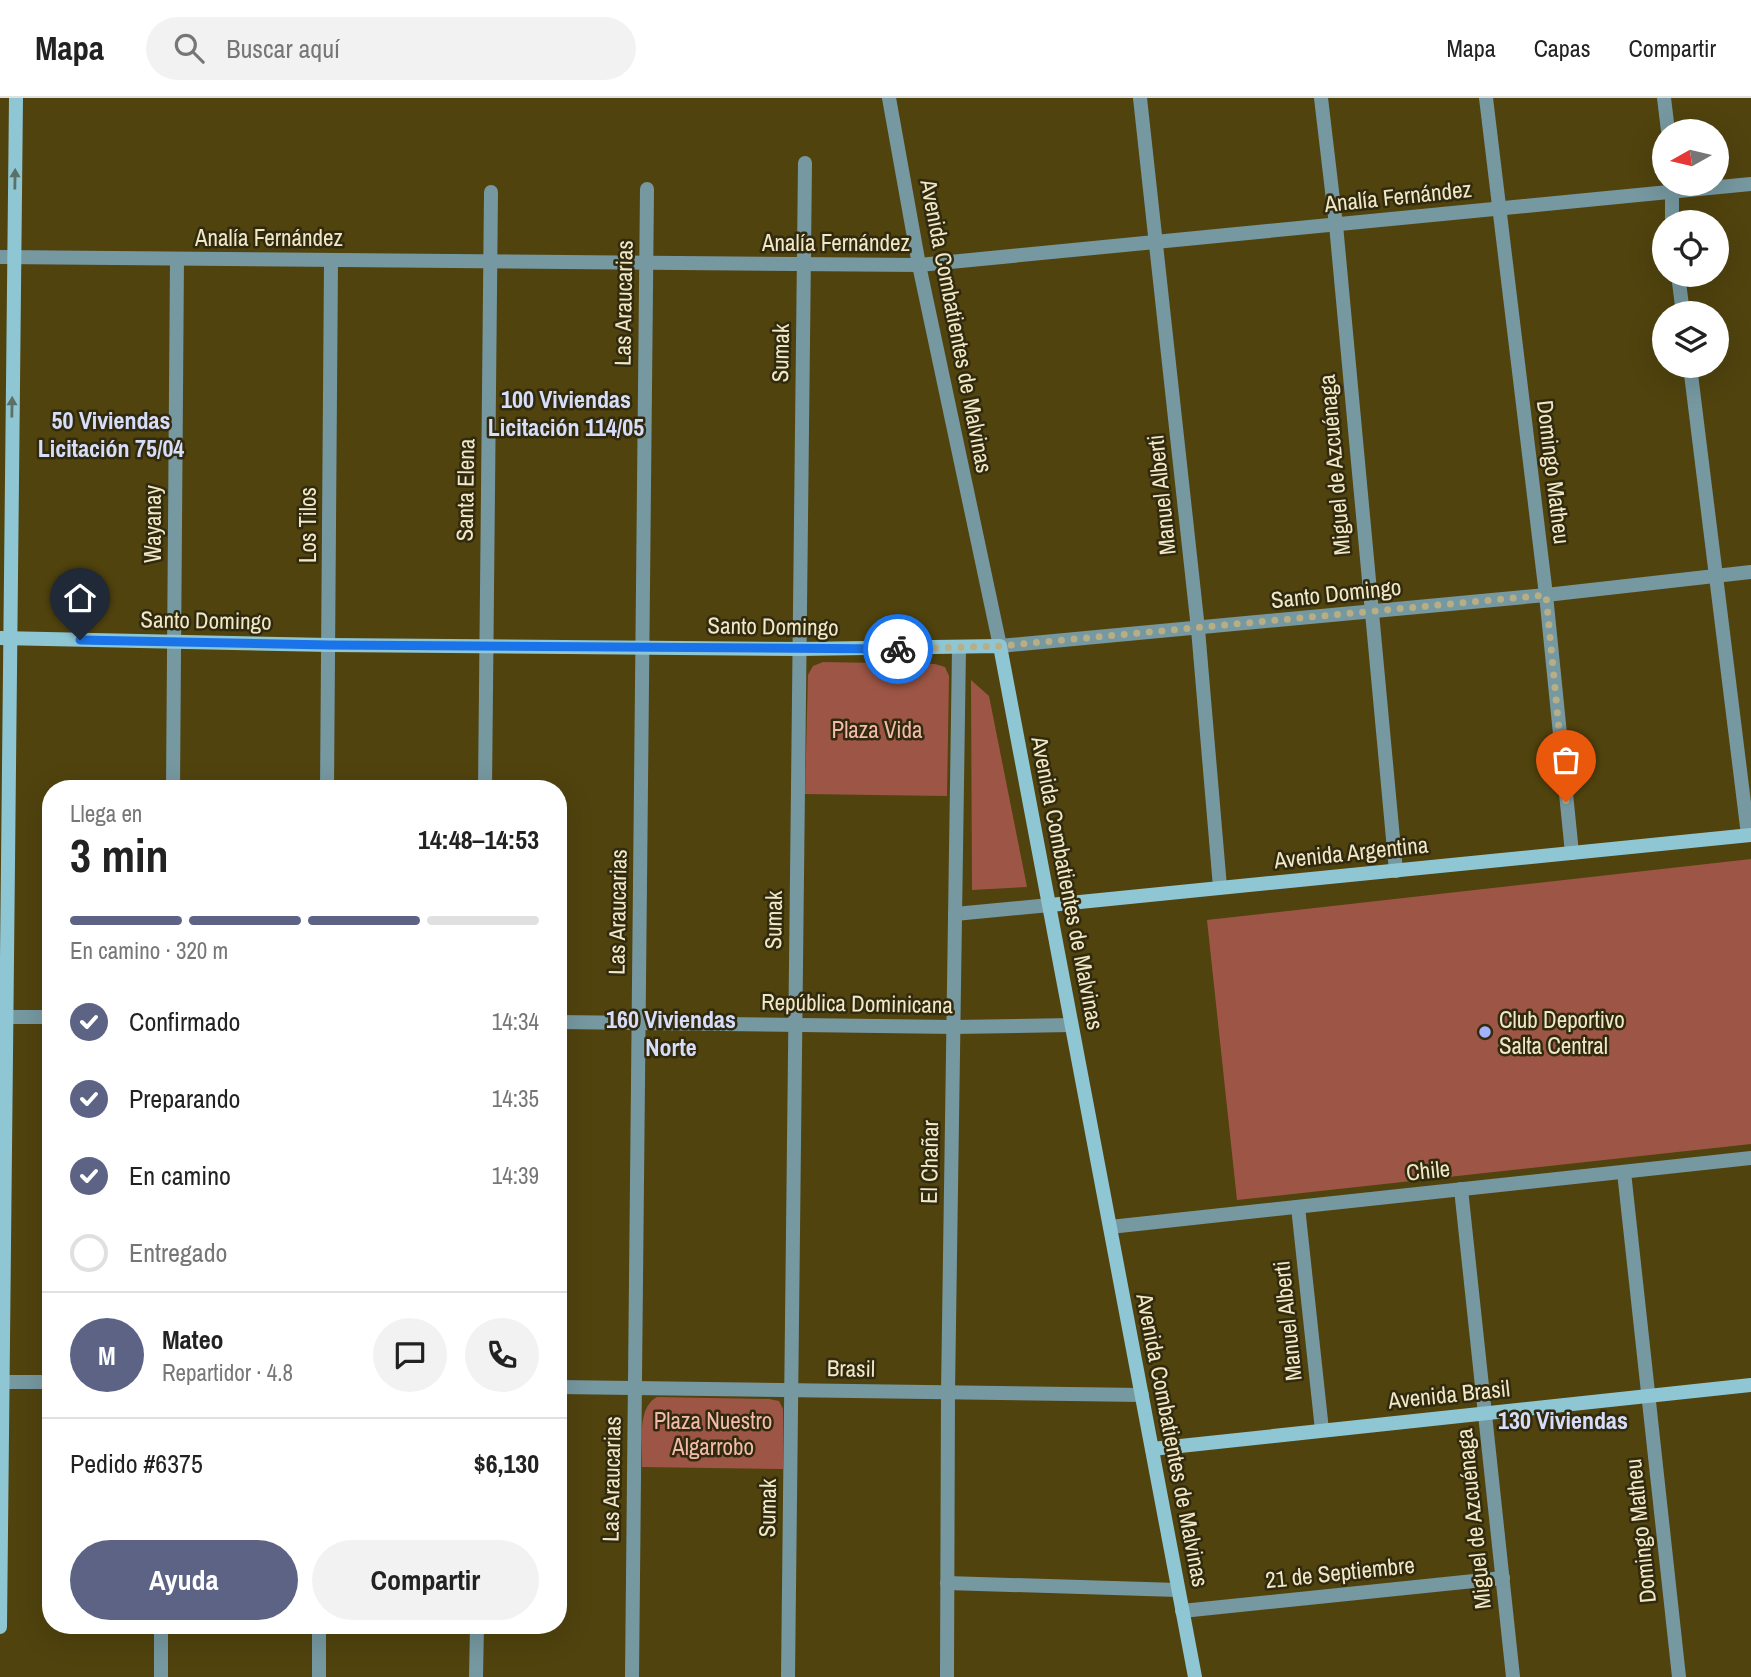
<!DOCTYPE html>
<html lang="es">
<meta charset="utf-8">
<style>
:root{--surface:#fff;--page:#f2f2f2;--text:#222;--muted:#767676;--line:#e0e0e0;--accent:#5c6385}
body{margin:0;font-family:"Archivo Narrow",sans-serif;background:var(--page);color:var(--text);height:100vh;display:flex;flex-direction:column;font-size:26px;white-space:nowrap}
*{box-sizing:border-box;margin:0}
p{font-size:23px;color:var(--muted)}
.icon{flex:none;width:38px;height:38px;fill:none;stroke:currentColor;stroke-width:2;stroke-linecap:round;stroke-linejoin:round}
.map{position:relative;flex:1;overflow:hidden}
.sheet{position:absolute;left:42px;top:682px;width:525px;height:854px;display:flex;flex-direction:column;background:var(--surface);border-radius:28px;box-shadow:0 7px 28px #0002}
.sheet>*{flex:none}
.needle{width:46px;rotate:262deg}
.buttons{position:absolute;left:1652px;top:21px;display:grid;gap:14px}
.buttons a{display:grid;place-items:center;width:77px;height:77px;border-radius:50%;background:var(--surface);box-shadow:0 7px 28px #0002;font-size:35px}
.pin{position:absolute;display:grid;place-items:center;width:60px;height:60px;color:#fff;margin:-72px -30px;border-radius:50% 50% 50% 0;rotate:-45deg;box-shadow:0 0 7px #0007}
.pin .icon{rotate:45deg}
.courier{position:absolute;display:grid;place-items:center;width:70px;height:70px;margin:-35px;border:5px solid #1a73e8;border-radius:50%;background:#fff;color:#222;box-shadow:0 2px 9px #0007}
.headline em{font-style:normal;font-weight:800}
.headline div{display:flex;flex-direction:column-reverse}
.headline{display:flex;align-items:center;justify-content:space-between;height:119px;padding:0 28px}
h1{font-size:46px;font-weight:800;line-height:52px}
.bar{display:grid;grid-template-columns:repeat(4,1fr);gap:10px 7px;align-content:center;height:84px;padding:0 28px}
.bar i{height:9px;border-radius:5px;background:var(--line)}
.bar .active{background:var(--accent)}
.bar p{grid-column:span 4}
.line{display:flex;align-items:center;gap:18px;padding:0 28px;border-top:2px solid var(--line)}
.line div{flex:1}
.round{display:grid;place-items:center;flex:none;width:74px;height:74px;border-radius:37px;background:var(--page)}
ol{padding:0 28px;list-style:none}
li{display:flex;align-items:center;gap:21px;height:77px}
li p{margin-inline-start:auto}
li .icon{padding:7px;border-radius:50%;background:var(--accent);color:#fff;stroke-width:4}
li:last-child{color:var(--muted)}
li i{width:38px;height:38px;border:4px solid var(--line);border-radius:50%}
.button{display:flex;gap:14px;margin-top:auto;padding:14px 28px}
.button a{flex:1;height:80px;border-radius:42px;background:var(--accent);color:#fff;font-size:28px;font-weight:800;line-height:80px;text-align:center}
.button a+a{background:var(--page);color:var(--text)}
header{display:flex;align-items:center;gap:42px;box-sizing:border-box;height:98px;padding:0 35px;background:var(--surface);border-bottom:2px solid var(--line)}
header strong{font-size:33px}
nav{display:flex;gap:38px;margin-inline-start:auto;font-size:24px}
.search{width:490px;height:63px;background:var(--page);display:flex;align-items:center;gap:18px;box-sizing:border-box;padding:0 24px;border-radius:38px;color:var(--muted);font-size:26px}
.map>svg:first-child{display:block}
</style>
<header>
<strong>Mapa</strong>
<div class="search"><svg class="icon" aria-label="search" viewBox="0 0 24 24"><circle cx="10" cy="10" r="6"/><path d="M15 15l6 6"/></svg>Buscar aquí</div>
<nav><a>Mapa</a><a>Capas</a><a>Compartir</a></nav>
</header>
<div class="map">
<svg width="1751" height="1579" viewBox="0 0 1751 1579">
<rect width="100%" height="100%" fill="#50430e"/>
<g fill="#9d5645">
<path d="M 823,564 L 935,566 L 945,569 L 949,578 L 947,698 L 805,696 L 808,577 L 813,568 Z"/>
<path d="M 971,582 L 989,598 L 1027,789 L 972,792 Z"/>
<path d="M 1751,761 L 1751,1046 L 1237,1102 L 1207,822 Z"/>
<path d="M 657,1299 L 769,1301 L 779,1303 L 783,1311 L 783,1371 L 642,1369 C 643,1348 636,1310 657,1299 Z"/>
</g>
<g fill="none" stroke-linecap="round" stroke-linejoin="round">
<g stroke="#7698a0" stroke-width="14">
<path d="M 889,0 L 919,167 L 1000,548 L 1546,497 L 1751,474"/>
<path d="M 1140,0 L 1198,531 L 1220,789"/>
<path d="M 1321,0 L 1336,127 L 1396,773"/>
<path d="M 1486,0 L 1546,497 L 1572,755"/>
<path d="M 1664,0 L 1668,33"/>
<path d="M 1672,124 L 1672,86"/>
<path d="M 0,159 L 919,167 L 1751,86"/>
<path d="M 1678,177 L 1683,215"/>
<path d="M 1690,268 L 1748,737"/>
<path d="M 173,691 L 177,161"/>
<path d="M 327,691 L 331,163"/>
<path d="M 485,691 L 491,94"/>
<path d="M 955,816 L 1050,807"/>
<path d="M 0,919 L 51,919"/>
<path d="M 558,924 L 954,929 L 1071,927"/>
<path d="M 1624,1074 L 1679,1579"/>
<path d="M 1461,1091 L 1513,1579"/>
<path d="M 1298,1109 L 1322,1332"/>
<path d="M 1110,1129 L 1751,1060"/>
<path d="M 0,1284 L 51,1284"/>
<path d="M 558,1289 L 1142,1297"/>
<path d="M 947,1485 L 1178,1492"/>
<path d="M 1182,1513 L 1503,1480"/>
<path d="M 161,1579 L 161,1528"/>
<path d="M 319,1579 L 319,1528"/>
<path d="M 476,1579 L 477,1528"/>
<path d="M 632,1579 L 647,91"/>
<path d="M 788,1579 L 805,65"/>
<path d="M 947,1579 L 948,1294 L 959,550"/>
</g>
<g stroke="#8fc6d4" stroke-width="14">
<path d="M 0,540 L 329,547 L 799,551 L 1000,548 L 1195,1579"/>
<path d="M 1050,807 L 1751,737"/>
<path d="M 1152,1351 L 1751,1287"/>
<path d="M 0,1529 L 16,0"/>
</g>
</g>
<defs><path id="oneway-solid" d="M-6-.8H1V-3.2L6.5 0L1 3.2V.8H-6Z" transform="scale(1.75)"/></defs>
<g fill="#5b7067">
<use href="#oneway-solid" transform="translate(15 81) rotate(-89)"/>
<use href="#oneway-solid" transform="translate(12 309) rotate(-89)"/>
</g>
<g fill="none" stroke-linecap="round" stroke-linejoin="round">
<path stroke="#b8ae86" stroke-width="7" stroke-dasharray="0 12.6" d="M 898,551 L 1000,548 L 1546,497 L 1566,704"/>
<path stroke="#1a73e8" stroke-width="9" d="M 80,542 L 329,547 L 898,551"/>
</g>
<circle fill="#a3b2fd" stroke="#312a0e" stroke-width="2.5" cx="1485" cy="934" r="7"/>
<g text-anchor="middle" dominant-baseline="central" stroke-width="5" stroke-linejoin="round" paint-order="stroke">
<g font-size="23" fill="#f0e8c7" stroke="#312a0e">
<text transform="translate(1398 98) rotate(-6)">Analía Fernández</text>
<text x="269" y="139">Analía Fernández</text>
<text x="836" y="144">Analía Fernández</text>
<text transform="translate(623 205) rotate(-89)">Las Araucarias</text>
<text transform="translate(957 228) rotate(79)">Avenida Combatientes de Malvinas</text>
<text transform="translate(780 255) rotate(-89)">Sumak</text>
<text transform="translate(1334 367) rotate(-95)">Miguel de Azcuénaga</text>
<text transform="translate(1554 374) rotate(83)">Domingo Matheu</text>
<text transform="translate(465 392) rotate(-89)">Santa Elena</text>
<text transform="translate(1161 397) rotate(-96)">Manuel Alberti</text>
<text transform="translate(152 426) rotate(-90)">Wayanay</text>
<text transform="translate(307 427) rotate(-90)">Los Tilos</text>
<text transform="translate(1336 495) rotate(-6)">Santo Domingo</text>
<text transform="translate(206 522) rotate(1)">Santo Domingo</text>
<text transform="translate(773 528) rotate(1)">Santo Domingo</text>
<text transform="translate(1351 754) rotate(-6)">Avenida Argentina</text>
<text transform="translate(1068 785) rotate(79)">Avenida Combatientes de Malvinas</text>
<text transform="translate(617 814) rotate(-89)">Las Araucarias</text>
<text transform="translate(773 822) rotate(-89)">Sumak</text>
<text transform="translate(857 905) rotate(1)">República Dominicana</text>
<text transform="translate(929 1064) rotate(-89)">El Chañar</text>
<text transform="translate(1428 1072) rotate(-6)">Chile</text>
<text transform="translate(1287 1223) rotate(-96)">Manuel Alberti</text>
<text transform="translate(851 1270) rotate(1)">Brasil</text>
<text transform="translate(1449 1296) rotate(-6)">Avenida Brasil</text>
<text transform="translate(1173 1342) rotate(79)">Avenida Combatientes de Malvinas</text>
<text transform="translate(611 1381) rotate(-89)">Las Araucarias</text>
<text transform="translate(767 1410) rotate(-89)">Sumak</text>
<text transform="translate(1473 1421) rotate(-96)">Miguel de Azcuénaga</text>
<text transform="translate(1640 1433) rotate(-96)">Domingo Matheu</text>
<text transform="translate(1340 1474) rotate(-6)">21 de Septiembre</text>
</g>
<g font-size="23" fill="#f4baab" stroke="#312a0e">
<text x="877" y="631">Plaza Vida</text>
<text x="713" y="1322">Plaza Nuestro<tspan x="713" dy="26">Algarrobo</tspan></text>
</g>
<g font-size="23" fill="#f0e8c7" stroke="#312a0e" text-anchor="start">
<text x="1499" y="921">Club Deportivo<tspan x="1499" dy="26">Salta Central</tspan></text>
</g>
<g font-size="24" font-weight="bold" fill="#d7defa" stroke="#312a0e">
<text x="566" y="301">100 Viviendas<tspan x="566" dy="28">Licitación 114/05</tspan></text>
<text x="111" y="322">50 Viviendas<tspan x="111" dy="28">Licitación 75/04</tspan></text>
<text x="671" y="921">160 Viviendas<tspan x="671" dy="28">Norte</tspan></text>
<text x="1563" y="1322">130 Viviendas</text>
</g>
</g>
</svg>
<div class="buttons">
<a><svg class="needle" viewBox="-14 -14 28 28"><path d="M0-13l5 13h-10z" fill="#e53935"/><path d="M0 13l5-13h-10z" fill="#767676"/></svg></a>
<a><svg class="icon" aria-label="locate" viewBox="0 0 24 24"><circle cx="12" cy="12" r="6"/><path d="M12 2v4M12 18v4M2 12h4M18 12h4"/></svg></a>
<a><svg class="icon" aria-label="layers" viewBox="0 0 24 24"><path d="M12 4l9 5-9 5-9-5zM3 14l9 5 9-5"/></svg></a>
</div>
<div class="pin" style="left:1566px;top:704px;background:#ea580c"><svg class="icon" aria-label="bag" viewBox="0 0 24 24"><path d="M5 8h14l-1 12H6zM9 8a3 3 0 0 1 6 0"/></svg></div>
<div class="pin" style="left:80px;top:542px;background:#1f2937"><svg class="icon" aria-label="home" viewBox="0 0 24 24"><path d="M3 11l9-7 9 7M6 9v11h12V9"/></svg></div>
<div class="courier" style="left:898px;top:551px"><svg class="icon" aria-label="bike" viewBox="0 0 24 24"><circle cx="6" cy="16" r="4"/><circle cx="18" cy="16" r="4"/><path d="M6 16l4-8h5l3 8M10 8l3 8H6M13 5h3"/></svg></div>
<section class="sheet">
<div class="headline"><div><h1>3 min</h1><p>Llega en</p></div><em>14:48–14:53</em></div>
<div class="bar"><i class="active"></i><i class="active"></i><i class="active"></i><i></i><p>En camino · 320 m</p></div>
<ol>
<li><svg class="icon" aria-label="check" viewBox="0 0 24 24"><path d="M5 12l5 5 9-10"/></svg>Confirmado<p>14:34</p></li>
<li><svg class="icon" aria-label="check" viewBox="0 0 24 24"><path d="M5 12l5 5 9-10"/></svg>Preparando<p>14:35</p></li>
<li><svg class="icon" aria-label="check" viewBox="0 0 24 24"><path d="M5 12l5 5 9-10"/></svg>En camino<p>14:39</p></li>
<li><i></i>Entregado</li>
</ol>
<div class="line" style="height:126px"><b class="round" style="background:var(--accent);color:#fff">M</b><div><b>Mateo</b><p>Repartidor · 4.8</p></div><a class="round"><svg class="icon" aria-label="chat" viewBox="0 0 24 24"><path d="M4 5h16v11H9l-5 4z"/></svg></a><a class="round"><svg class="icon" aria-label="phone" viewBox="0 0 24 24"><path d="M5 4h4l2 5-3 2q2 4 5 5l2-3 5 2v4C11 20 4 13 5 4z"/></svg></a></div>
<div class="line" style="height:91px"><div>Pedido #6375</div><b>$6,130</b></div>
<div class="button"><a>Ayuda</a><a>Compartir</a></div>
</section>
</div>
